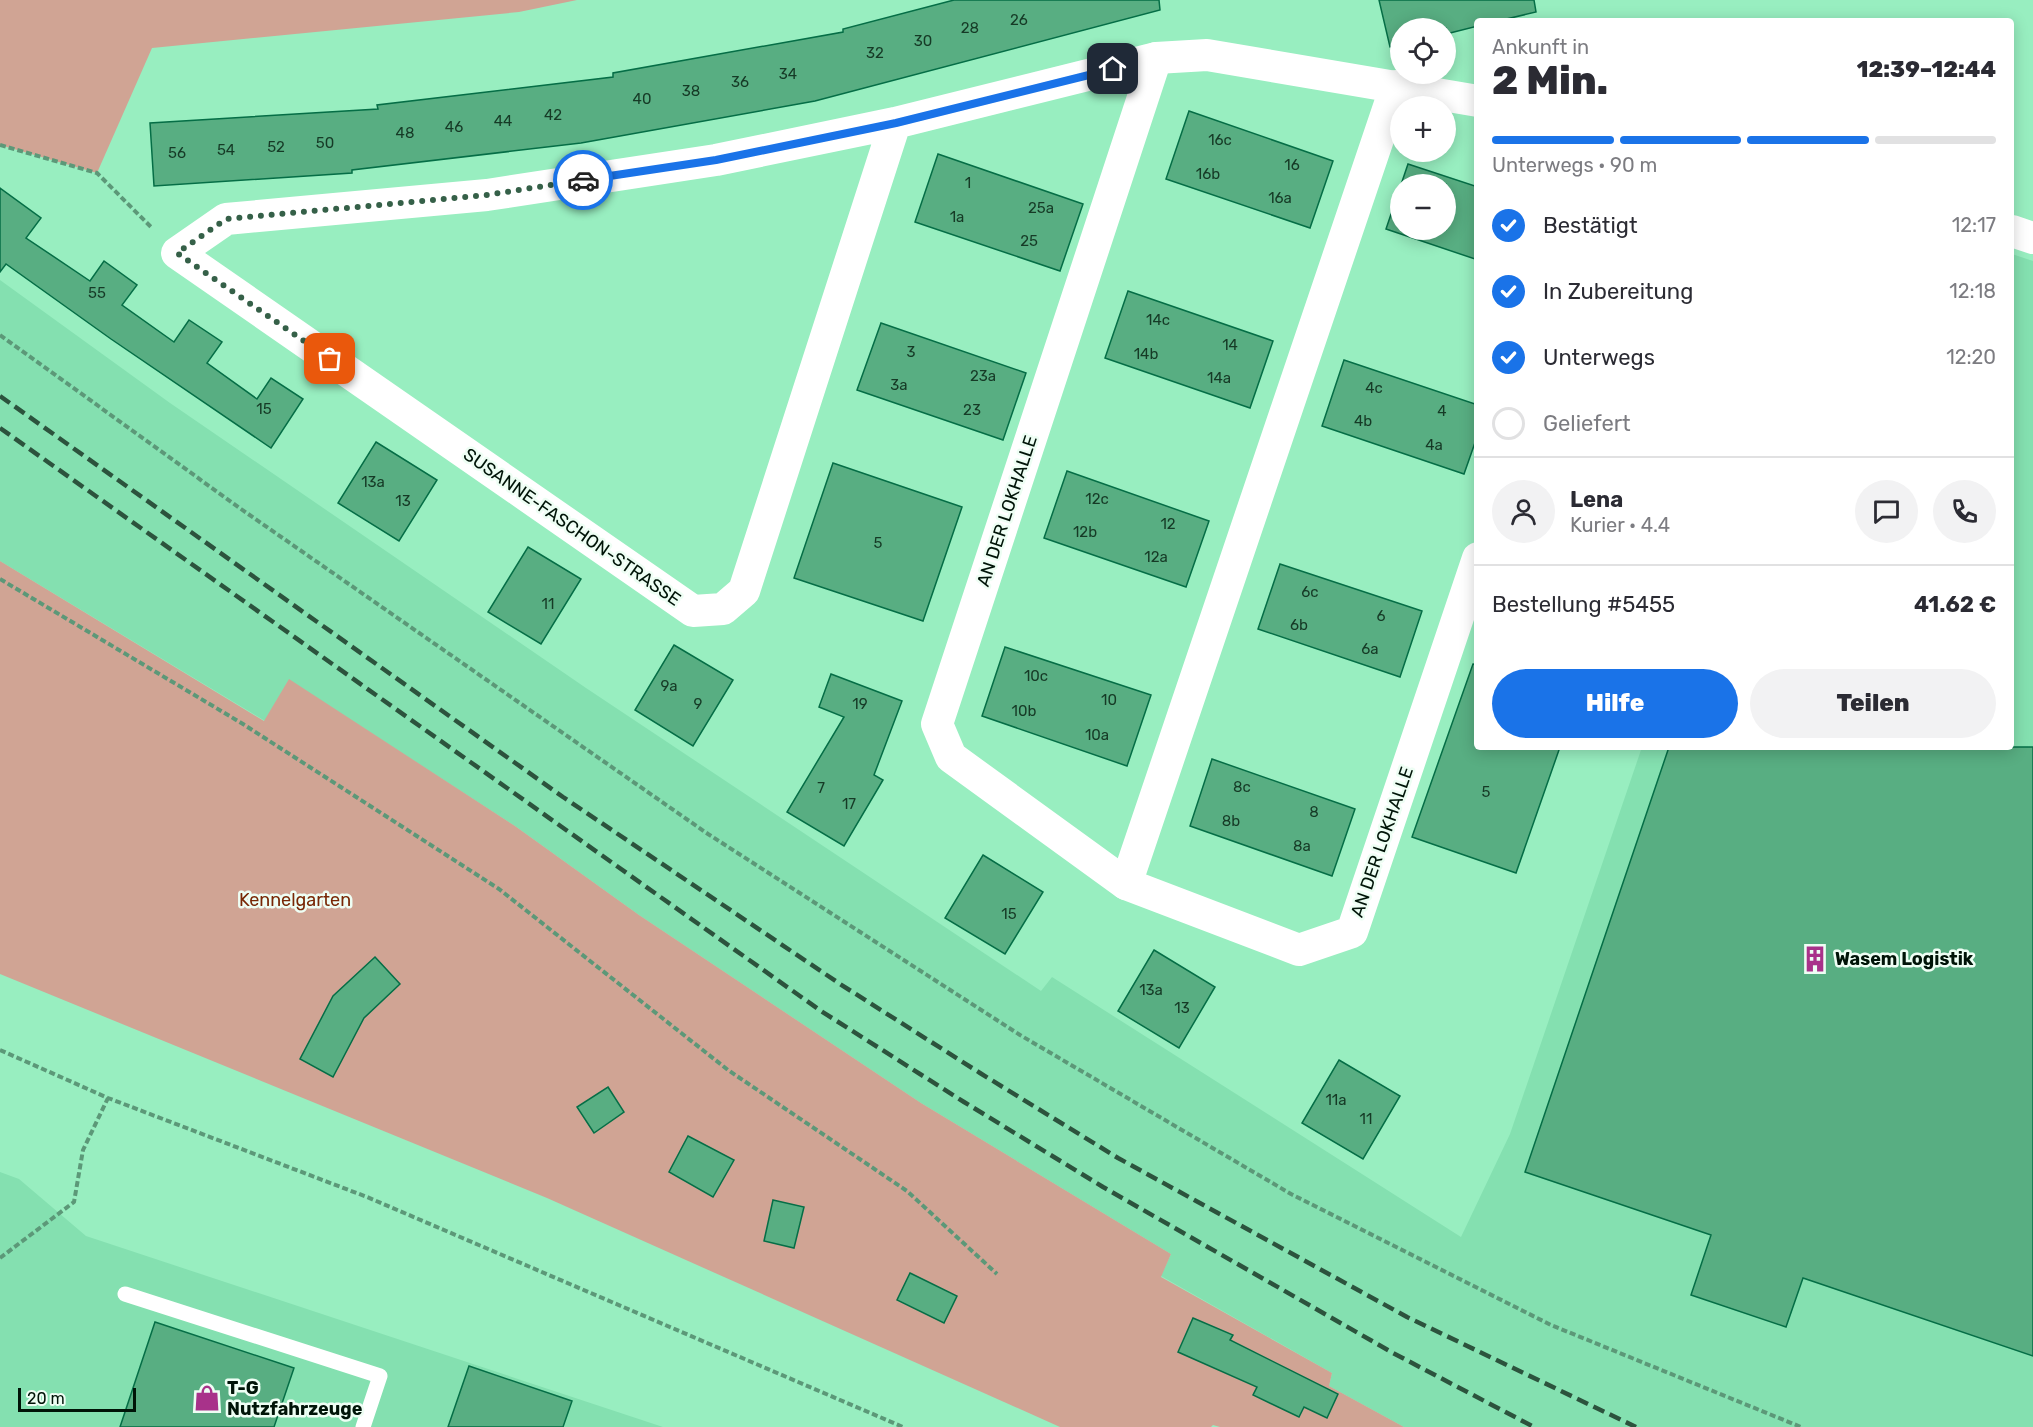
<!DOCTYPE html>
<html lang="de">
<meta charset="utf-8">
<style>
:root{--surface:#fff;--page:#f2f2f3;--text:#2b2b33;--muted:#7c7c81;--line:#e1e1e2;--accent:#1a73e8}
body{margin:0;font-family:Rubik,sans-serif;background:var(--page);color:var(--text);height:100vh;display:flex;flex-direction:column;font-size:22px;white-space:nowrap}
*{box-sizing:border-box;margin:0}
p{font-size:20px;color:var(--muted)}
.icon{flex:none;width:33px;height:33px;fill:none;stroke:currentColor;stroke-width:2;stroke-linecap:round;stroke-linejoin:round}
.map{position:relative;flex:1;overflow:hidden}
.drawer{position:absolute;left:1474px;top:18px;width:540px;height:732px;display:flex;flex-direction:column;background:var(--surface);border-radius:6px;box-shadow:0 3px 15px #0003}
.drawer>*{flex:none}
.tools{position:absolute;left:1390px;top:18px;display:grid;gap:12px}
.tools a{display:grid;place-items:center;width:66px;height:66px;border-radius:50%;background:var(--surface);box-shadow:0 3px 15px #0003;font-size:30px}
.scale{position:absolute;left:18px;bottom:15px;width:118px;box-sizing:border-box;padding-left:6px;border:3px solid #001408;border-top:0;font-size:16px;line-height:21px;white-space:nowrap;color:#001408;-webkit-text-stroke:4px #eefef4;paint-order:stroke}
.pin{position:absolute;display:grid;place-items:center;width:51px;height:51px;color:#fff;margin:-26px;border-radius:12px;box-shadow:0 3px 9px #0006}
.courier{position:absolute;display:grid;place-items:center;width:60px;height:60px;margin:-30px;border:4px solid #1a73e8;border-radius:50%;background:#fff;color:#222;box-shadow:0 2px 8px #0007}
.head em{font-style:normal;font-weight:800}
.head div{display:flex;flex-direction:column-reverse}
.head{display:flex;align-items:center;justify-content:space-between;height:102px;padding:0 18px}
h1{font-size:39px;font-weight:800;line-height:45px}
.bar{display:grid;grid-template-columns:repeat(4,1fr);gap:9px 6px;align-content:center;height:72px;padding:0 18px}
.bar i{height:8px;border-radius:4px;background:var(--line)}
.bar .current{background:var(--accent)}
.bar p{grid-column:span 4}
.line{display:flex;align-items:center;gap:15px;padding:0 18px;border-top:2px solid var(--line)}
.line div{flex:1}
.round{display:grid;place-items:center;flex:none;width:63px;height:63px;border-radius:32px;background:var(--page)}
ol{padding:0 18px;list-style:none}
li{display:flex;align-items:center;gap:18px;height:66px}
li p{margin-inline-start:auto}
li .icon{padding:6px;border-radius:50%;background:var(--accent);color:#fff;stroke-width:4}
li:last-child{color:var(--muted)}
li i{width:33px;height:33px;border:3px solid var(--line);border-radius:50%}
.button{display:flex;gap:12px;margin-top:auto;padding:12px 18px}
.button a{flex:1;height:69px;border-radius:36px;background:var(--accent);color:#fff;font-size:24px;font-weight:800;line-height:69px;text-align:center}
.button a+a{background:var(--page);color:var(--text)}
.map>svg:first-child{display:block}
</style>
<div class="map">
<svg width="2033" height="1427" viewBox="0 0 2033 1427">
<rect width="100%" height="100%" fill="#98eec0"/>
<g fill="#84e0b0">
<path d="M 2012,254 L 2033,261 L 2033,1427 L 1404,1427 L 1329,1386 L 1332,1373 L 1161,1276 L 1171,1254 L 921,1103 L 639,915 L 515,826 L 289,680 L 265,721 L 0,561 L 0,280 L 170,403 L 586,688 L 1041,991 L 1052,977 L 1461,1237 L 1510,1134 L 1642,747 L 2012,747 Z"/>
<path d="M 0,1172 L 19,1179 L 86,1236 L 663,1427 L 0,1427 Z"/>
</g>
<g fill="#d0a494">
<path d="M 0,0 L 577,0 L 519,12 L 152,48 L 97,173 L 0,145 Z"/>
<path d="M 0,561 L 264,721 L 289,679 L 515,826 L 639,915 L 921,1103 L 1171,1254 L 1161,1277 L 1332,1373 L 1329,1386 L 1404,1427 L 1220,1427 L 1213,1425 L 1211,1427 L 1060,1427 L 547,1198 L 0,974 Z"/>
</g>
<g fill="#58ae82" stroke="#056e46" stroke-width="1.5" fill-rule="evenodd">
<path d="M 954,0 L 1159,0 L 1160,10 L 815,101 L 581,143 L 352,170 L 352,173 L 154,186 L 150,123 L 378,109 L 377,105 L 613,77 L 613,73 L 843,32 L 843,29 Z"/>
<path d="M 1379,0 L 1534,0 L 1536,12 L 1498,21 L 1478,21 L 1478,26 L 1446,34 L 1446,28 L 1401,28 L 1401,45 L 1390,47 Z"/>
<path d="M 1189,111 L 1333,161 L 1310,228 L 1166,179 Z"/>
<path d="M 938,154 L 1083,204 L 1060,271 L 915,222 Z"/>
<path d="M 1408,164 L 1478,187 L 1478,260 L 1386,229 ZM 1401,184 L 1446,184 L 1446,230 L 1401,230 Z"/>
<path d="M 0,188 L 41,218 L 26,238 L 90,281 L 104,261 L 137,285 L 122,305 L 174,342 L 189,320 L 222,342 L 207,363 L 257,399 L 271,378 L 303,399 L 271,448 L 111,339 L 6,264 L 0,272 Z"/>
<path d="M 1128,291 L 1273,341 L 1250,408 L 1105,358 Z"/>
<path d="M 881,323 L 1026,373 L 1003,440 L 857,390 Z"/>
<path d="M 1344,360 L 1478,405 L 1478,434 L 1464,474 L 1322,426 Z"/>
<path d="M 376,442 L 437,480 L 399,541 L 338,503 Z"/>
<path d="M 833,463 L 962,507 L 923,621 L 794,578 Z"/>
<path d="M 1067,471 L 1209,521 L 1186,587 L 1044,538 Z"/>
<path d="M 528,547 L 581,579 L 541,644 L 488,612 Z"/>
<path d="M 1280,564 L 1422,611 L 1400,677 L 1258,629 Z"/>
<path d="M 674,645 L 733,680 L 693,746 L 635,710 Z"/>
<path d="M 1005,647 L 1151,695 L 1127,766 L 982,716 Z"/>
<path d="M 1473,664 L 1478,665 L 1478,747 L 1560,747 L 1516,873 L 1412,837 Z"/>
<path d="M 831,674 L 902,701 L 874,775 L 883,780 L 844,846 L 787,812 L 844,717 L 819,707 Z"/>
<path d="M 1669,747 L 2033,747 L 2033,1356 L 1803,1278 L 1786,1327 L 1691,1295 L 1711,1235 L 1525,1172 Z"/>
<path d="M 1212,759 L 1355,809 L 1332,876 L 1190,826 Z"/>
<path d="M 983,855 L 1043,892 L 1005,954 L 945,918 Z"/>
<path d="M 1154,950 L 1215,987 L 1179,1048 L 1118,1011 Z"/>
<path d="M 375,957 L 400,984 L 364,1018 L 333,1077 L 300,1059 L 333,996 Z"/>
<path d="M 1339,1060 L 1400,1096 L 1363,1159 L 1302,1123 Z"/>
<path d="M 608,1087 L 624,1112 L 594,1133 L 577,1107 Z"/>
<path d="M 688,1136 L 734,1160 L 713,1197 L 669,1172 Z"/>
<path d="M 773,1200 L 804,1207 L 794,1248 L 764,1241 Z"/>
<path d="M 910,1273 L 957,1296 L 944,1323 L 897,1300 Z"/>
<path d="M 1193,1318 L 1233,1335 L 1230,1340 L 1338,1394 L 1327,1418 L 1304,1407 L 1299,1417 L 1253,1395 L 1257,1387 L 1178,1352 Z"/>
<path d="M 155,1322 L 294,1368 L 274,1427 L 120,1427 Z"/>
<path d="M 469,1366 L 572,1401 L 563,1427 L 448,1427 Z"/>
</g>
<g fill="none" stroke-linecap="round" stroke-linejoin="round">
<g stroke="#5c9878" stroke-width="4" stroke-dasharray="6 3" stroke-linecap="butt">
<path d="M 0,145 L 97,173 L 151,227"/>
<path d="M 0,335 L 241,509 L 708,834 L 1020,1035 L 1291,1194 L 1551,1325 L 1801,1427"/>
<path d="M 0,579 L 243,724 L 499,889 L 728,1070 L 907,1191 L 997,1274"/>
<path d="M 0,1050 L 108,1098 L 367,1197 L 903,1427"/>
<path d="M 0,1258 L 74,1202 L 83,1150 L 108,1098"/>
</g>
<path stroke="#fff" stroke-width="15" d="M 125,1294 L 380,1376 L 363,1427"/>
<g stroke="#fff" stroke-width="32">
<path d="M 1156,58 L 937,724 L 951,757 L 1126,884 L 1299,950 L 1352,932 L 1478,558"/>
<path d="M 895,123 L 744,591 L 723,609 L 693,611 L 177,253 L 226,219 L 487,195 L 716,160 L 895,123 L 1156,58 L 1207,55 L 1478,101"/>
<path d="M 2012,231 L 2033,238"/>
<path d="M 1126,884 L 1396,86"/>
</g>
<g stroke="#2c533d" stroke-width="4.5" stroke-dasharray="12 6" stroke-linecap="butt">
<path d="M 0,396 L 563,797 L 840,984 L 980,1073 L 1118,1158 L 1407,1317 L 1636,1427"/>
<path d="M 0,428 L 821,1011 L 964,1102 L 1103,1187 L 1393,1353 L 1534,1427"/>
</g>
</g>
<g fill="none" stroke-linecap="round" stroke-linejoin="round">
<path stroke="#356048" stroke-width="6" stroke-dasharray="0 10.8" d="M 330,359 L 177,253 L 226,219 L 487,195 L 583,180"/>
<path stroke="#1a73e8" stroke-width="8" d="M 583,180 L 716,160 L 896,123 L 1113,69"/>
</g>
<defs>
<g id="building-bare" transform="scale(2.07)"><path d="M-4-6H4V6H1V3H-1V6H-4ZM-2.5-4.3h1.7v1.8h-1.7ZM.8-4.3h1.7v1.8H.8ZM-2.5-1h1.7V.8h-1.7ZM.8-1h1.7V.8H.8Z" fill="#a8328a" stroke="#eefef4" stroke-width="2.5" paint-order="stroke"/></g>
<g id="shop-bare" transform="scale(2.07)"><path d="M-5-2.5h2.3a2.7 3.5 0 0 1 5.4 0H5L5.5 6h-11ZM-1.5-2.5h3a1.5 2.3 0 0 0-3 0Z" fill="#a8328a" stroke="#eefef4" stroke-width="2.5" paint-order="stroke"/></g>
</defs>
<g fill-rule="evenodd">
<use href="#building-bare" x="1815" y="959"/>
<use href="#shop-bare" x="207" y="1398"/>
</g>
<g text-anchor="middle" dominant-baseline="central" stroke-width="5" stroke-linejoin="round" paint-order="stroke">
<g font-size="15" fill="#163a26">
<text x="1019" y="20">26</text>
<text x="970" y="28">28</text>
<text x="923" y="41">30</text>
<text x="875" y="53">32</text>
<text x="788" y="74">34</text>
<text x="740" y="82">36</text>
<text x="691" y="91">38</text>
<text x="642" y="99">40</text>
<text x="553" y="115">42</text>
<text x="503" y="121">44</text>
<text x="454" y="127">46</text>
<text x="405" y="133">48</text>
<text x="1220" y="140">16c</text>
<text x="325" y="143">50</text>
<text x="276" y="147">52</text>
<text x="226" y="150">54</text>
<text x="177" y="153">56</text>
<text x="1292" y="165">16</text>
<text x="1208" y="174">16b</text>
<text x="968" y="183">1</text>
<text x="1280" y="198">16a</text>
<text x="1041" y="208">25a</text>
<text x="957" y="217">1a</text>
<text x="1029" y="241">25</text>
<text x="97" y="293">55</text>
<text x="1158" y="320">14c</text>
<text x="1230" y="345">14</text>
<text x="911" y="352">3</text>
<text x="1146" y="354">14b</text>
<text x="983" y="376">23a</text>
<text x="1219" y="378">14a</text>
<text x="899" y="385">3a</text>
<text x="1374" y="388">4c</text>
<text x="264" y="409">15</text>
<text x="972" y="410">23</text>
<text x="1442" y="411">4</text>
<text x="1363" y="421">4b</text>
<text x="1434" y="445">4a</text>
<text x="373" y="482">13a</text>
<text x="1097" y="499">12c</text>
<text x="403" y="501">13</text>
<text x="1168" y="524">12</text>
<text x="1085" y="532">12b</text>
<text x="878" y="543">5</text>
<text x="1156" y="557">12a</text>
<text x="1310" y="592">6c</text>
<text x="548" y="604">11</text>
<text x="1381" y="616">6</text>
<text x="1299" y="625">6b</text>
<text x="1370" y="649">6a</text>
<text x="1036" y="676">10c</text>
<text x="669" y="686">9a</text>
<text x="1109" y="700">10</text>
<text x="698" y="704">9</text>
<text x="860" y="704">19</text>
<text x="1024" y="711">10b</text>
<text x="1097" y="735">10a</text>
<text x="1242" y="787">8c</text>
<text x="821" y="788">7</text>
<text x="1486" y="792">5</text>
<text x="849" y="804">17</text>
<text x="1314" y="812">8</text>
<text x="1231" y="821">8b</text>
<text x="1302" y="846">8a</text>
<text x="1009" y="914">15</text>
<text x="1151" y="990">13a</text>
<text x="1182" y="1008">13</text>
<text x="1336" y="1100">11a</text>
<text x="1366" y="1119">11</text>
</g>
<g font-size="18" fill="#001408" stroke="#eefef4">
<text transform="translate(1007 511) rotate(-72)">AN DER LOKHALLE</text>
<text transform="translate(572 527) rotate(35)">SUSANNE-FASCHON-STRASSE</text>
<text transform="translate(1382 842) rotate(-71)">AN DER LOKHALLE</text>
</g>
<g font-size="18" fill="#782705" stroke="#eefef4">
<text x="295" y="900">Kennelgarten</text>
</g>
<g font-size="18" font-weight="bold" fill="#001408" stroke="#eefef4" text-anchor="start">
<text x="1835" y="959">Wasem Logistik</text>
<text x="227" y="1388">T-G<tspan x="227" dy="21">Nutzfahrzeuge</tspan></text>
</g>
</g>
</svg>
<div class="tools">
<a><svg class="icon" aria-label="locate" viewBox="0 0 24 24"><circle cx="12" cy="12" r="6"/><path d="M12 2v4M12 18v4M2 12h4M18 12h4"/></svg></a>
<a>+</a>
<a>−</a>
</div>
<div class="scale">20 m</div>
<div class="pin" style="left:330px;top:359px;background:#ea580c"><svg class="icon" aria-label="bag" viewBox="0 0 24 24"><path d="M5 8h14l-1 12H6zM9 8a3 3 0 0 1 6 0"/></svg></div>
<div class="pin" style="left:1113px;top:69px;background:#1f2937"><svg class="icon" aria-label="home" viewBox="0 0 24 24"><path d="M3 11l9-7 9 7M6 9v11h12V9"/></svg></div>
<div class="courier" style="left:583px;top:180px"><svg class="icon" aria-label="car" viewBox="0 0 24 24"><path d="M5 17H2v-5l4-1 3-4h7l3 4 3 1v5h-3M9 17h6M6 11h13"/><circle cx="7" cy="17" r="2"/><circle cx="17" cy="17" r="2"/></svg></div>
<section class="drawer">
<div class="head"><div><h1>2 Min.</h1><p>Ankunft in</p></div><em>12:39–12:44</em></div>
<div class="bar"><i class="current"></i><i class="current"></i><i class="current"></i><i></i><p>Unterwegs · 90 m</p></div>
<ol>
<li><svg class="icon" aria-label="check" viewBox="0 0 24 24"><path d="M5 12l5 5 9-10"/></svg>Bestätigt<p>12:17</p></li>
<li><svg class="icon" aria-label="check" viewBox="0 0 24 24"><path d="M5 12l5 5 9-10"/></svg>In Zubereitung<p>12:18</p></li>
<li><svg class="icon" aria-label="check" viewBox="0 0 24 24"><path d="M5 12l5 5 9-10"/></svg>Unterwegs<p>12:20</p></li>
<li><i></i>Geliefert</li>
</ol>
<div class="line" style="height:108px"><a class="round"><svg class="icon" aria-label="person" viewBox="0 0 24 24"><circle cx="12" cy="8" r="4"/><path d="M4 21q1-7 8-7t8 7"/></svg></a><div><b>Lena</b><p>Kurier · 4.4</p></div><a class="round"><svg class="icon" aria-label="chat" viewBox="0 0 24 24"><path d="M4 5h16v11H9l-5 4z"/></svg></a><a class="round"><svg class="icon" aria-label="phone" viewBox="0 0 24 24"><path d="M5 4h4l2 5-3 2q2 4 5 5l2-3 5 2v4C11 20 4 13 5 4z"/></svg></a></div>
<div class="line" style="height:78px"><div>Bestellung #5455</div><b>41.62 €</b></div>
<div class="button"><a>Hilfe</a><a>Teilen</a></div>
</section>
</div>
